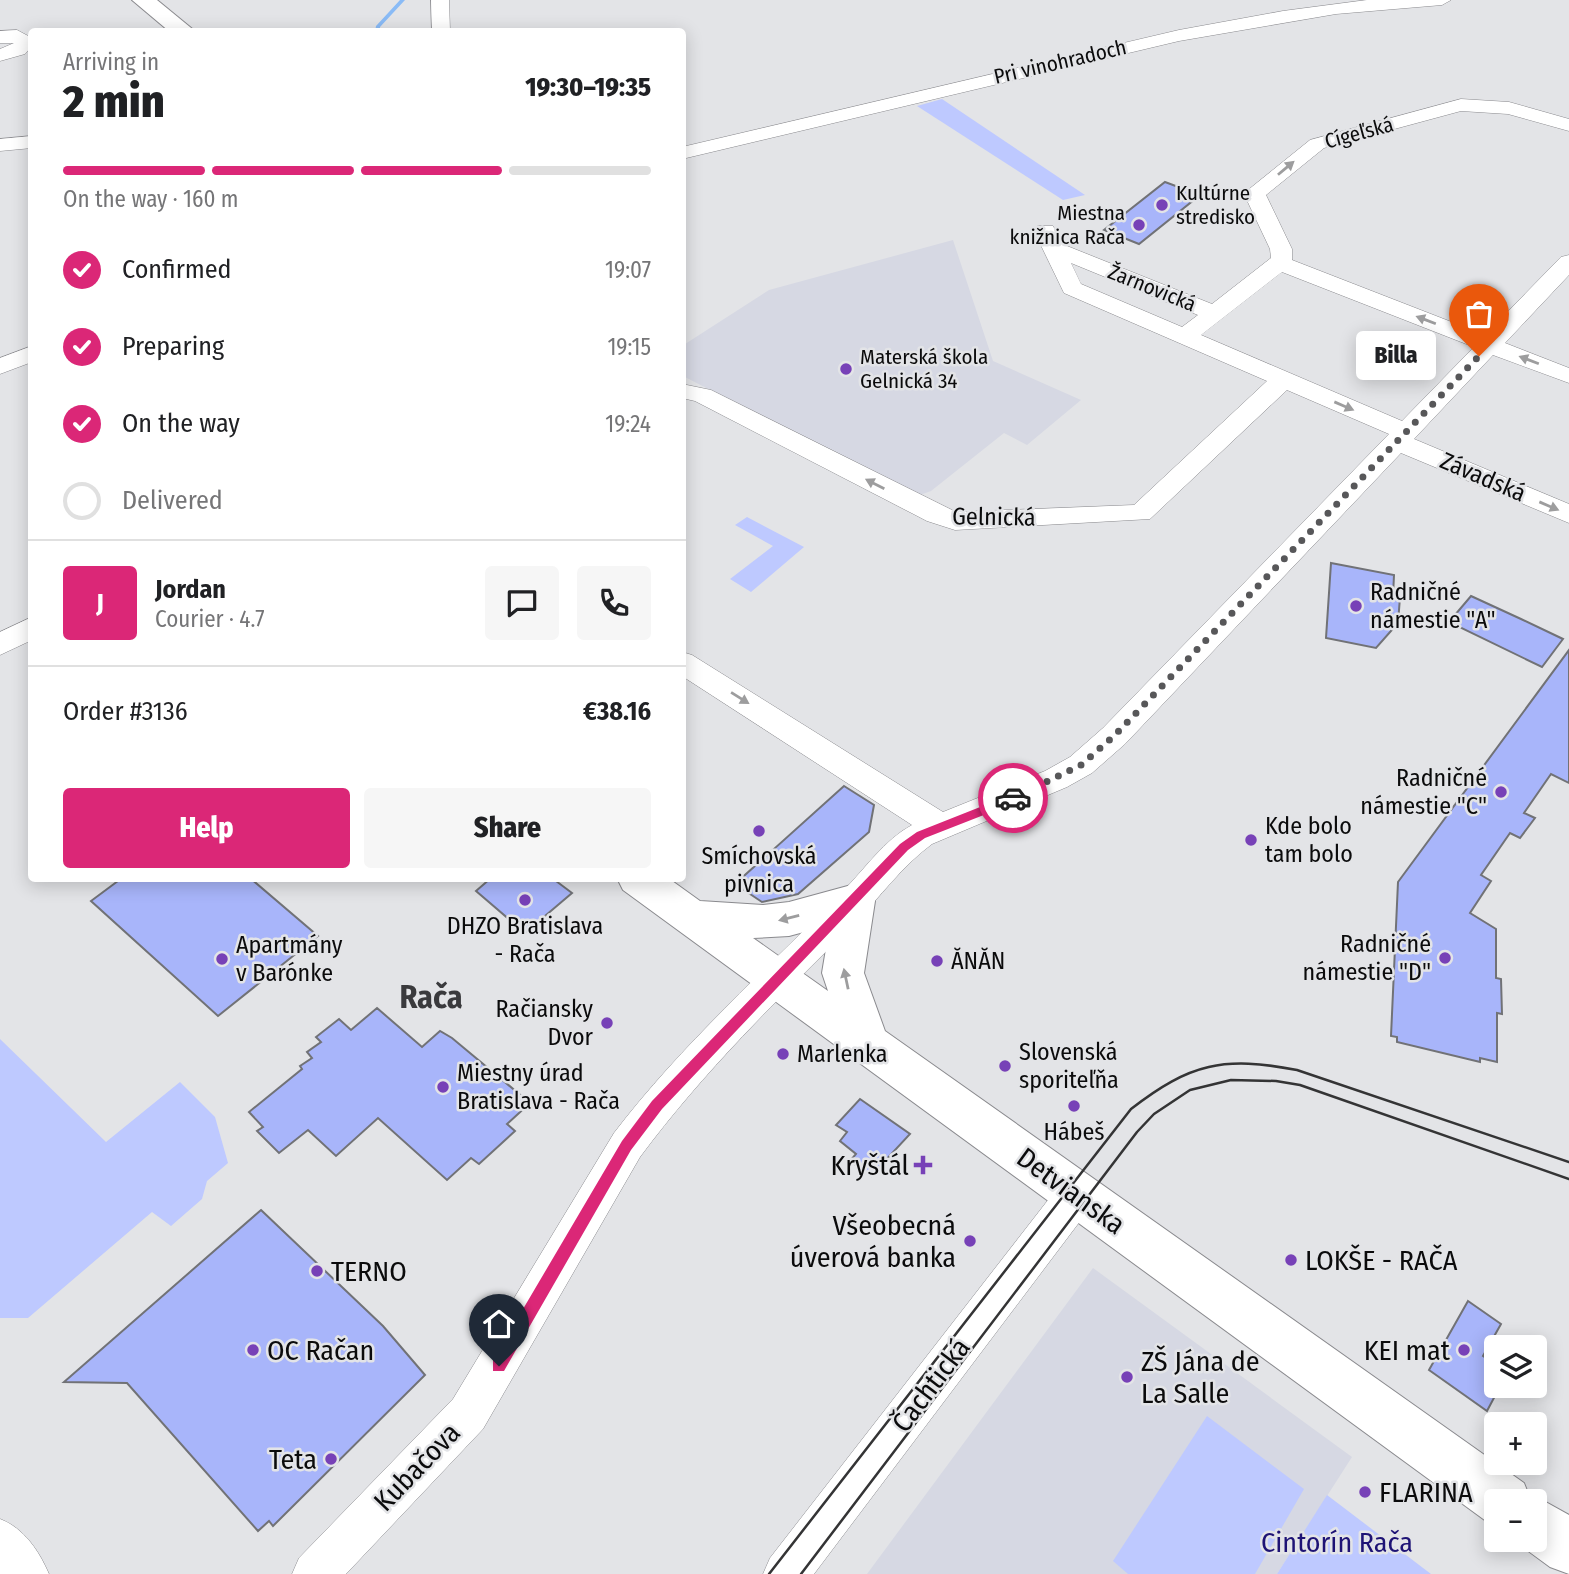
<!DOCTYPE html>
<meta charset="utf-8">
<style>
:root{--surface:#fff;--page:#f6f6f6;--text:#202124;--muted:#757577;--line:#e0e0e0;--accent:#db2777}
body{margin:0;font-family:"Fira Sans Condensed",sans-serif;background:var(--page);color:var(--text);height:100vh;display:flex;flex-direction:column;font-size:26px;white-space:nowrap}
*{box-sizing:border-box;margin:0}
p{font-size:23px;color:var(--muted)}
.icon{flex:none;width:38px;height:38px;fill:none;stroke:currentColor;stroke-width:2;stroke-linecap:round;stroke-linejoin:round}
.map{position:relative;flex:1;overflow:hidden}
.details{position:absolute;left:28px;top:28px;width:658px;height:854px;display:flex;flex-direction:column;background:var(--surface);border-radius:7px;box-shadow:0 4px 18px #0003}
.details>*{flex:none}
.controls{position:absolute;left:1484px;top:1335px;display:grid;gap:14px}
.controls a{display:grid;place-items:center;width:63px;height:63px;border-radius:7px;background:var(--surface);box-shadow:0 4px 18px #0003;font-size:35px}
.pin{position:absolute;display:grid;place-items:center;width:60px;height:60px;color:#fff;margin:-72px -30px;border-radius:50% 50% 50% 0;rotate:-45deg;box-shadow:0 0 7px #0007}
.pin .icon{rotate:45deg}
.courier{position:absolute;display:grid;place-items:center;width:70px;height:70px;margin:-35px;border:5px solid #db2777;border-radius:50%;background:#fff;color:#222;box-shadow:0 2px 9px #0007}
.bubble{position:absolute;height:49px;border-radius:7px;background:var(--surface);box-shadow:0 4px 18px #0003;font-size:23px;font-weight:800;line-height:49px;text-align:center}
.overview em{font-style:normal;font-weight:800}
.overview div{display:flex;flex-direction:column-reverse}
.overview{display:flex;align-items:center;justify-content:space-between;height:119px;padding:0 35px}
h1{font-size:46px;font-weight:800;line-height:52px}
.bar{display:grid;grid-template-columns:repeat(4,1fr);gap:10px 7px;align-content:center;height:84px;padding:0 35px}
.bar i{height:9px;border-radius:5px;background:var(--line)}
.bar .current{background:var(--accent)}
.bar p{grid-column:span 4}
.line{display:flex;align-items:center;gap:18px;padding:0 35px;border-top:2px solid var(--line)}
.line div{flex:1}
.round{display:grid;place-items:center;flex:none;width:74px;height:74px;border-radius:7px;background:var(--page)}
ol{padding:0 35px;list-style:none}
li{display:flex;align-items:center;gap:21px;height:77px}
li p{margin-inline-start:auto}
li .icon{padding:7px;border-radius:50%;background:var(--accent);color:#fff;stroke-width:4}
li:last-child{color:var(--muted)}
li i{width:38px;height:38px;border:4px solid var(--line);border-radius:50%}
.primary-button{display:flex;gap:14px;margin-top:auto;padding:14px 35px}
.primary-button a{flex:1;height:80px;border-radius:7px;background:var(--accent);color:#fff;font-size:28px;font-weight:800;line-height:80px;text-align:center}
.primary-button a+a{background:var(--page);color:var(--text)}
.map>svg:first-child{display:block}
</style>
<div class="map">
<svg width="1569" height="1574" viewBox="0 0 1569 1574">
<rect width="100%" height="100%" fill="#e3e4e7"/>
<g fill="#d6d8e3">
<path d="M 953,240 L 993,361 L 1081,400 L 1027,445 L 1004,433 L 931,491 L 917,496 L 683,376 L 682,346 L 769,290 Z"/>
<path d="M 1093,1268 L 1352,1457 L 1277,1574 L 867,1574 Z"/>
</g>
<g fill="#bec9ff">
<path d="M 942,99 L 1085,195 L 1063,200 L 917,106 Z"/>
<path d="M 747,517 L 804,547 L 751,592 L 730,579 L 773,546 L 735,525 Z"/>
<path d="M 0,1039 L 106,1142 L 180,1082 L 215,1117 L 228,1163 L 207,1181 L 202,1199 L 171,1226 L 152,1212 L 28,1318 L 0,1318 Z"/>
<path d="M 1207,1416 L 1304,1489 L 1255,1574 L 1128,1574 L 1113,1561 Z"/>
<path d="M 1327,1495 L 1431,1574 L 1277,1574 Z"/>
</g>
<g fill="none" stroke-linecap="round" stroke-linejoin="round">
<path fill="#8abbf6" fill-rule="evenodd" d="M 400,0 L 405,0 L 380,27 L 380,32 L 375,32 L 376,26 Z"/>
</g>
<g fill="#a8b5fa" stroke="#717276" stroke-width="2">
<path d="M 1165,182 L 1200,195 L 1139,244 L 1104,230 Z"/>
<path d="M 1331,563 L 1394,575 L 1393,596 L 1400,597 L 1398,623 L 1376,648 L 1326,638 Z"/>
<path d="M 1471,596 L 1521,619 L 1563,639 L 1542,667 L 1449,622 Z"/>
<path d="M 1569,650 L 1569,783 L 1551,774 L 1524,813 L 1535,818 L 1520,838 L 1510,833 L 1481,875 L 1491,881 L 1470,913 L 1496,929 L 1496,978 L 1501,979 L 1502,1014 L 1497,1013 L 1497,1062 L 1480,1058 L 1480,1062 L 1397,1042 L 1397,1037 L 1391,1036 L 1398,882 Z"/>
<path d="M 844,786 L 874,805 L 869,832 L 798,894 L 762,902 L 735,884 Z"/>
<path d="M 122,878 L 250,878 L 318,936 L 218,1016 L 91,901 Z"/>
<path d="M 491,878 L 552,878 L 572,893 L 525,933 L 476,891 Z"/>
<path d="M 377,1008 L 422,1047 L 440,1031 L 452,1038 L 530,1103 L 507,1124 L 515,1131 L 479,1164 L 471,1158 L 447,1180 L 378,1118 L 336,1156 L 308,1130 L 279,1153 L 257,1131 L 263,1127 L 249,1112 L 302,1069 L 300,1066 L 312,1058 L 307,1052 L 321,1042 L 316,1037 L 339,1019 L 351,1030 Z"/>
<path d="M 860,1099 L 910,1134 L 871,1176 L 850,1161 L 856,1154 L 840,1141 L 847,1132 L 836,1125 Z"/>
<path d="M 261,1210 L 383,1326 L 425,1375 L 273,1526 L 269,1521 L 258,1531 L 127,1383 L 64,1382 Z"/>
<path d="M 1468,1301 L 1501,1324 L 1483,1356 L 1496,1365 L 1496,1394 L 1487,1411 L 1429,1370 Z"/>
</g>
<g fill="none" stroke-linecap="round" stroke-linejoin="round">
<g stroke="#8a8a8e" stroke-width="1">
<g id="street">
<path d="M 431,0 L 449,0 L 450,32 L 432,32 Z"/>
<path d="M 1367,0 L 1451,0 L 1442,5 L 1336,14 L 1179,41 L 682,159 L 682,147 L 1179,30 L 1283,11 Z"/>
<path d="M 17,30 L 32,38 L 32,46 L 25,54 L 0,61 L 0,49 L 14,43 L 0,43 L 0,31 Z"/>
<path d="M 1461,99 L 1509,102 L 1569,119 L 1569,131 L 1508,114 L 1461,111 L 1324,148 L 1266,195 L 1292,249 L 1292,260 L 1485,335 L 1561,257 L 1569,255 L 1569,275 L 1505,343 L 1569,368 L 1569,383 L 1493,355 L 1414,439 L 1569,504 L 1569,523 L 1401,453 L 1125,744 L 1092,773 L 1067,787 L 932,844 C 902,866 880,897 854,924 C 779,998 703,1072 640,1157 L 483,1429 L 346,1574 L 292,1574 L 299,1558 L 453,1399 L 614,1133 C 682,1044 765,971 843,891 C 865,869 884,840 912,825 L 682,676 L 682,652 L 692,655 L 943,812 L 1045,771 L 1070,757 L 1103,728 L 1389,434 L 1287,390 L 1150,519 L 955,530 L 927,521 L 695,401 L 682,398 L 682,384 L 711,390 L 956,512 L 1134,505 L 1267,381 L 1064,293 L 1034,231 L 1037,226 L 1053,226 L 1062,244 L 1212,304 L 1271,258 L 1270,249 L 1244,194 L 1248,190 L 1310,140 ZM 1071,263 L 1198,315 L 1182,327 L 1081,284 ZM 1282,272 L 1474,347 L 1402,421 L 1201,335 Z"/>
<path d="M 32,136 L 32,148 L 0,151 L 0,139 Z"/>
<path d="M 32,346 L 32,362 L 0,374 L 0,358 Z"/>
<path d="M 32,617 L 32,640 L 0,655 L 0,632 Z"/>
<path d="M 1076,1177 L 1090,1182 L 1095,1195 L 1090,1208 L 814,1574 L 763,1574 L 770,1558 L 1062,1182 Z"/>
<path d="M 0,1519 C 24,1528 39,1551 49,1574 L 0,1574 Z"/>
</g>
</g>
<g stroke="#8a8a8e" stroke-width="2">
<g id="secondary">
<path d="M 132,0 L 157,0 L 196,32 L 170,32 Z"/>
<path d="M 617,878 L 668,878 L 700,901 L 763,905 L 789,902 L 855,884 L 869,889 L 875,901 L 864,973 L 885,1031 L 1524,1483 L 1530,1498 L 1535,1496 L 1569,1515 L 1569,1574 L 1550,1567 L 1516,1542 L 1535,1540 L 1535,1502 L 1496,1502 L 1496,1525 L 1486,1521 L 623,890 ZM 830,925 L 822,973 L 828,991 L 753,938 L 789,936 Z"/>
</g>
</g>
<use href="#street" fill="#fff" fill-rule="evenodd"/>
<use href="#secondary" fill="#fff" fill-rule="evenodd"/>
<g stroke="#343435" stroke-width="2.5">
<path d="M 769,1574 L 1131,1109 C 1190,1063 1224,1056 1297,1070 L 1569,1162"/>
<path d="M 801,1574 L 1137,1132 L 1154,1114 L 1190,1090 L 1231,1080 L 1276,1081 L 1300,1085 L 1569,1179"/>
</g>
</g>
<defs><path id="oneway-solid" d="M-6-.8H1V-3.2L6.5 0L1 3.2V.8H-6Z" transform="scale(1.75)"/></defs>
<g fill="#9d9d9e">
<use href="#oneway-solid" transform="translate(1286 168) rotate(-40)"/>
<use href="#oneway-solid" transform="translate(1426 320) rotate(-159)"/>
<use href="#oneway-solid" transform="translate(1529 360) rotate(-159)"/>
<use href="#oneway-solid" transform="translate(1344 406) rotate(23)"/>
<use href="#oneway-solid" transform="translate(875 484) rotate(-153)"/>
<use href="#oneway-solid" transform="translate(1549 506) rotate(23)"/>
<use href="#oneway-solid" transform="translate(740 698) rotate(32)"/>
<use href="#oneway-solid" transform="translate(789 918) rotate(166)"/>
<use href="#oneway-solid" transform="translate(846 979) rotate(-102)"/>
</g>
<path fill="#db2777" d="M 1013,794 L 1019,798 L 1017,802 L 925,838 L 908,850 L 662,1109 L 631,1150 L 504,1371 L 493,1371 L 493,1360 L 622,1141 L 652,1101 L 900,844 L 917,832 Z"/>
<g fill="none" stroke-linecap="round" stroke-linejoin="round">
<path stroke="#575759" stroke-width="7" stroke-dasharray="0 12.6" d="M 1013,798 L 1081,765 L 1114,736 L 1479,356"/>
</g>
<g fill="#7741b7" stroke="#e3e4e7" stroke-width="2.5">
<circle cx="1162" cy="205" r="7"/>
<circle cx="1139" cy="225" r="7"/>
<circle cx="846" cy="369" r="7"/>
<circle cx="1356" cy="606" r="7"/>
<circle cx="1501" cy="792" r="7"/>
<circle cx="759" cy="831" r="7"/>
<circle cx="1251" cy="840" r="7"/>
<circle cx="525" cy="900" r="7"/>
<circle cx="1445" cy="958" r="7"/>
<circle cx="222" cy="959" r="7"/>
<circle cx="937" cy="961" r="7"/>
<circle cx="607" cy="1023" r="7"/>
<circle cx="783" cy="1054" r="7"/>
<circle cx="1005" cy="1066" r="7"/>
<circle cx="443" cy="1087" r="7"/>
<circle cx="1074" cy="1106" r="7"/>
<path d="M919.5 1154.5h7v7h7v7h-7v7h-7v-7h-7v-7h7z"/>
<circle cx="970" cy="1241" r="7"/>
<circle cx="1291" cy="1260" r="7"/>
<circle cx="317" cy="1271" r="7"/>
<circle cx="253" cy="1350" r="7"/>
<circle cx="1464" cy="1350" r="7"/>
<circle cx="1127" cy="1377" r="7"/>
<circle cx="331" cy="1459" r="7"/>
<circle cx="1365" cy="1492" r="7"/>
</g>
<g text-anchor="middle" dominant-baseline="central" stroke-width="5" stroke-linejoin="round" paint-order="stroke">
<g font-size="21" fill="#0b0b0c" stroke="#e3e4e7">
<text transform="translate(1060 62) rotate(-13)">Pri vinohradoch</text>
<text transform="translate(1359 133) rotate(-15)">Cígeľská</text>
<text transform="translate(1152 288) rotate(22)">Žarnovická</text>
</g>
<g font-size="21" fill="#0b0b0c" stroke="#e3e4e7" text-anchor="start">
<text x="1176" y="193">Kultúrne<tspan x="1176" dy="24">stredisko</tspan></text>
<text x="1125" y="213" text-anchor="end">Miestna<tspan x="1125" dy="24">knižnica Rača</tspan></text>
<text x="860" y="357">Materská škola<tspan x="860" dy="24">Gelnická 34</tspan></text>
</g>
<g font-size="24" fill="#0b0b0c" stroke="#e3e4e7">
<text transform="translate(1483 477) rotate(23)">Závadská</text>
<text transform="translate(994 517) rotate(1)">Gelnická</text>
</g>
<g font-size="24" fill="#0b0b0c" stroke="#e3e4e7" text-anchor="start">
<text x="1370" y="592">Radničné<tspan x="1370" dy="28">námestie "A"</tspan></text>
<text x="1487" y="778" text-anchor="end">Radničné<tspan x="1487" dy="28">námestie "C"</tspan></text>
<text x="1265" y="826">Kde bolo<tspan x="1265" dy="28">tam bolo</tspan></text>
<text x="759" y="856" text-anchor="middle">Smíchovská<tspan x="759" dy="28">pivnica</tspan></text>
<text x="525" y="926" text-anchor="middle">DHZO Bratislava<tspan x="525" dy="28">- Rača</tspan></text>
<text x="1431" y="944" text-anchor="end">Radničné<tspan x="1431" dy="28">námestie "D"</tspan></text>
<text x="236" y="945">Apartmány<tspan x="236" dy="28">v Barónke</tspan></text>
<text x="951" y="961">ĂNĂN</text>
<text x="593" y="1009" text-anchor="end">Račiansky<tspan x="593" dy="28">Dvor</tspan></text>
<text x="1019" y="1052">Slovenská<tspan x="1019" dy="28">sporiteľňa</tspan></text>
<text x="797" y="1054">Marlenka</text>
<text x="457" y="1073">Miestny úrad<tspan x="457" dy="28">Bratislava - Rača</tspan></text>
<text x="1074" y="1132" text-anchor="middle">Hábeš</text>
</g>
<g font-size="28" fill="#0b0b0c" stroke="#e3e4e7" text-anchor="start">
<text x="909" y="1165" text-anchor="end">Kryštál</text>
<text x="956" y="1225" text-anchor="end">Všeobecná<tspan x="956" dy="32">úverová banka</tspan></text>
<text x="1305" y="1260">LOKŠE - RAČA</text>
<text x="331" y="1271">TERNO</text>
<text x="267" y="1350">OC Račan</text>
<text x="1450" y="1350" text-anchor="end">KEI mat</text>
<text x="1141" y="1361">ZŠ Jána de<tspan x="1141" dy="32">La Salle</tspan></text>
<text x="317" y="1459" text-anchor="end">Teta</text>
<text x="1379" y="1492">FLARINA</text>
</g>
<g font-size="28" fill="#0b0b0c" stroke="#e3e4e7">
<text transform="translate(1071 1191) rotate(36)">Detvianska</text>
<text transform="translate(931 1385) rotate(-53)">Čachtická</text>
<text transform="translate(417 1467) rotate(-46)">Kubačova</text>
</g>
<g font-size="28" fill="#1e1375" stroke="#e3e4e7">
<text x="1337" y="1542">Cintorín Rača</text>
</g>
<g font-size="32" font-weight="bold" fill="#3a3a3d" stroke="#e3e4e7">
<text x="431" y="997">Rača</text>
</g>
</g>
</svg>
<div class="controls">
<a><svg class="icon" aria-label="layers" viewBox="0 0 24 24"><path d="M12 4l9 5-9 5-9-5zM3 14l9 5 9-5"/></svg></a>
<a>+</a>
<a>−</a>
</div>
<div class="pin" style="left:1479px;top:356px;background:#ea580c"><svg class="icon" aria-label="bag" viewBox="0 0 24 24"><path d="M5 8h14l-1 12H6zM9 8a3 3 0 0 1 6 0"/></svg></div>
<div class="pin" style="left:499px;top:1366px;background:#1f2937"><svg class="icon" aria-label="home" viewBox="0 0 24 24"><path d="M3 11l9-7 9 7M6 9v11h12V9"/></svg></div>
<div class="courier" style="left:1013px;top:798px"><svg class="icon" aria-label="car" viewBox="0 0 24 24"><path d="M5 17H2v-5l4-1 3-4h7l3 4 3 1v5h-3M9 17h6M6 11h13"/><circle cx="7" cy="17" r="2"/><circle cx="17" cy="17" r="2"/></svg></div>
<div class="bubble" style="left:1356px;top:331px;width:80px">Billa</div>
<section class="details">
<div class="overview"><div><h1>2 min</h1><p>Arriving in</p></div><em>19:30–19:35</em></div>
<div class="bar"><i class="current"></i><i class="current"></i><i class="current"></i><i></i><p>On the way · 160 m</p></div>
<ol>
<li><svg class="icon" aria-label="check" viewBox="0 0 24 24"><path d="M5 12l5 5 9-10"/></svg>Confirmed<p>19:07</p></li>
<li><svg class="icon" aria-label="check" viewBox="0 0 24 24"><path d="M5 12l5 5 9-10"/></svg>Preparing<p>19:15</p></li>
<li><svg class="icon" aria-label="check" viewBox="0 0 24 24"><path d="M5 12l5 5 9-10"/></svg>On the way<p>19:24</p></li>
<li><i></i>Delivered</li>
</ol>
<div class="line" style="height:126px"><b class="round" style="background:var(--accent);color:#fff">J</b><div><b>Jordan</b><p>Courier · 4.7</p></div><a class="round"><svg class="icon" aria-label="chat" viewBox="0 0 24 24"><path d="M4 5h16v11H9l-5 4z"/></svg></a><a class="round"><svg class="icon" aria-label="phone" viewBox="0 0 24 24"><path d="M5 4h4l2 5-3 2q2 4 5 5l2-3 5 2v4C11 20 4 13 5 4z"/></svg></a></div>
<div class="line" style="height:91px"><div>Order #3136</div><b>€38.16</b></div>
<div class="primary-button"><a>Help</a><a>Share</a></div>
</section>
</div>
